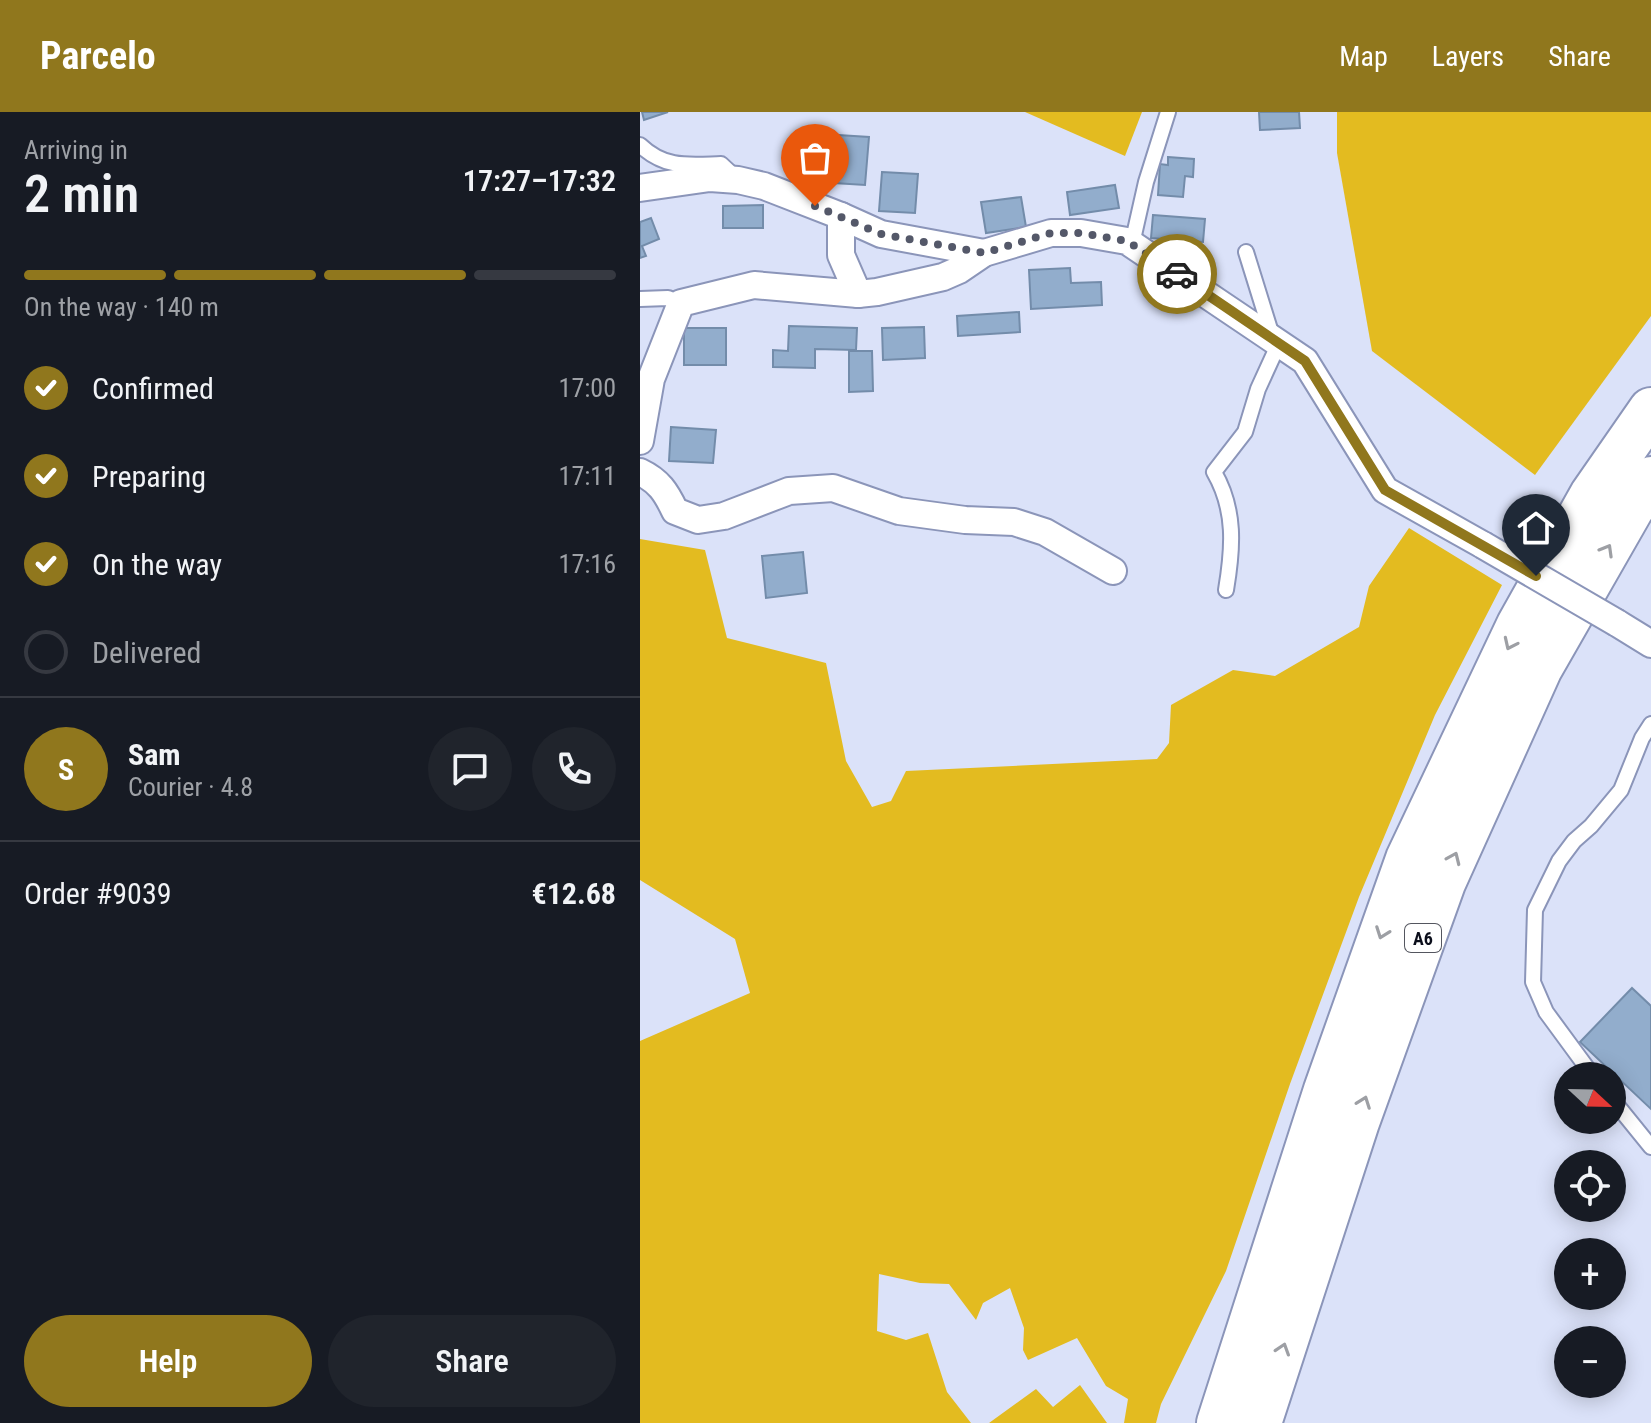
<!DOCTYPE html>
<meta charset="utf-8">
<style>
:root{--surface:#171b24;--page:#20242c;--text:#f1f3f6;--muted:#9ea1a6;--line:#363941;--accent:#90771d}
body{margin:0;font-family:"Roboto Condensed",sans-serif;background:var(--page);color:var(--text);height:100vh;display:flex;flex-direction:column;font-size:30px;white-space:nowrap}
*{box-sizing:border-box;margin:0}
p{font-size:26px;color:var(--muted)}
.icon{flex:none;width:44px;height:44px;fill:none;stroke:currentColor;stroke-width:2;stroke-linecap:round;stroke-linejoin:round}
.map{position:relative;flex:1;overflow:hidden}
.side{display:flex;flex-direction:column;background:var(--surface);width:640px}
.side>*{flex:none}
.needle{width:52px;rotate:112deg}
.buttons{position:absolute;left:914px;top:950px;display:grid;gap:16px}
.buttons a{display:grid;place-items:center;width:72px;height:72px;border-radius:50%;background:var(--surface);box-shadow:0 4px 20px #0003;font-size:40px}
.pin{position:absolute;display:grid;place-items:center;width:68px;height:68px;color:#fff;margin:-82px -34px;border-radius:50% 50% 50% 0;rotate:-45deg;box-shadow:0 0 8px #0007}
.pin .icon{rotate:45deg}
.courier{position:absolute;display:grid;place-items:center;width:80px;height:80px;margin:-40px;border:6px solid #90771d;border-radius:50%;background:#fff;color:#222;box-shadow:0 2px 10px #0007}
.summary em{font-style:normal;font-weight:600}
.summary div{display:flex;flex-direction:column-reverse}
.summary{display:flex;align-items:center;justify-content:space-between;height:136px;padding:0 24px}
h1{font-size:52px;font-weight:600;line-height:60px}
.bar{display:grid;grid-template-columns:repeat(4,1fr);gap:12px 8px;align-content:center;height:96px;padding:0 24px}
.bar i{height:10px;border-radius:6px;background:var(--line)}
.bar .selected{background:var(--accent)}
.bar p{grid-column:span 4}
.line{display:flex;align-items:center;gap:20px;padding:0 24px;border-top:2px solid var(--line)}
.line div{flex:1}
.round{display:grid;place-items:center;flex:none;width:84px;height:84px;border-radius:42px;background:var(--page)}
ol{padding:0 24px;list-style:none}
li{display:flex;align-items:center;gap:24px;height:88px}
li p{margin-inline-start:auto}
li .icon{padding:8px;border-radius:50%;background:var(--accent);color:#fff;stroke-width:4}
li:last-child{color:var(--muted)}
li i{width:44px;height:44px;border:4px solid var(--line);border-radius:50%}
.action{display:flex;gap:16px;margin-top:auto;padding:16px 24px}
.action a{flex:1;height:92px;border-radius:48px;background:var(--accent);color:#fff;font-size:32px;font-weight:600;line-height:92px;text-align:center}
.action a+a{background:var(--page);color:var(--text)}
header{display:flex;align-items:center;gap:48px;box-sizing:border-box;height:112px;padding:0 40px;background:var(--accent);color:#fff}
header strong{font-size:38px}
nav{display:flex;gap:44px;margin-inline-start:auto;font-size:28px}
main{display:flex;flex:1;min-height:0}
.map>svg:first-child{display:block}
</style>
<header>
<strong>Parcelo</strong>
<nav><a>Map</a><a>Layers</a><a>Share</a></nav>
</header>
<main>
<section class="side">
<div class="summary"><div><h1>2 min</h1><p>Arriving in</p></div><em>17:27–17:32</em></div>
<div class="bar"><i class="selected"></i><i class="selected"></i><i class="selected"></i><i></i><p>On the way · 140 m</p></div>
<ol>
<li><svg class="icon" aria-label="check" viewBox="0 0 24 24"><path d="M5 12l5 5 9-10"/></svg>Confirmed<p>17:00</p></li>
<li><svg class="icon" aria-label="check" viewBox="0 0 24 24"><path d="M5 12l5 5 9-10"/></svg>Preparing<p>17:11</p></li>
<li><svg class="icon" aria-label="check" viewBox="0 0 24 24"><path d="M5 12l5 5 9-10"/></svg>On the way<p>17:16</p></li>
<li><i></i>Delivered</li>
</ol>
<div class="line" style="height:144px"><b class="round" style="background:var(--accent);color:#fff">S</b><div><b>Sam</b><p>Courier · 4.8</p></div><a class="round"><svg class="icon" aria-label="chat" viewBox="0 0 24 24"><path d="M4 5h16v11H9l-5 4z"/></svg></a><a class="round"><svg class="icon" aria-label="phone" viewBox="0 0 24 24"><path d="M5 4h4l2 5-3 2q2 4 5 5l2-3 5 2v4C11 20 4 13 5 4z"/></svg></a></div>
<div class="line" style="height:104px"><div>Order #9039</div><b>€12.68</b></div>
<div class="action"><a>Help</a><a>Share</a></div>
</section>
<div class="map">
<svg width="1011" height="1311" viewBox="0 0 1011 1311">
<rect width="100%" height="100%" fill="#dbe2f9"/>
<g fill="#e3bb20">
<path d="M 385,0 L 502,0 L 485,44 Z"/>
<path d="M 697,0 L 1011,0 L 1011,204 L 895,363 L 732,239 L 697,41 Z"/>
<path d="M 769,416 L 862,473 L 795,603 L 719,785 L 650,972 L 586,1159 L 521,1292 L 516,1311 L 484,1311 L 488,1287 L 466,1274 L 437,1226 L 388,1248 L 383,1238 L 384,1216 L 370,1176 L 343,1191 L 336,1208 L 309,1172 L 280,1171 L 239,1162 L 237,1219 L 266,1228 L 288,1221 L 307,1280 L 331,1311 L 0,1311 L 0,929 L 110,881 L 95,827 L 0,768 L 0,427 L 65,438 L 87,526 L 186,551 L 206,649 L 232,695 L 251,689 L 266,659 L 517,647 L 529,631 L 531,593 L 593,558 L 635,564 L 719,515 L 729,474 Z"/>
<path d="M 440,1273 L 467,1311 L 349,1311 L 396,1277 L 413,1295 Z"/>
</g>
<g fill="#92adcc" stroke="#738caa" stroke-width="2">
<path d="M 2,0 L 28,0 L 4,8 Z"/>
<path d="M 619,0 L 659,0 L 660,16 L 620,18 Z"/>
<path d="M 198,23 L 229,25 L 225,73 L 194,71 Z"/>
<path d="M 528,45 L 554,47 L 553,65 L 545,64 L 543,85 L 518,83 L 520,52 L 528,53 Z"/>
<path d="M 242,60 L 278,62 L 275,101 L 239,99 Z"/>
<path d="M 475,73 L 479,96 L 430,103 L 427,80 Z"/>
<path d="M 381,85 L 386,115 L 346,121 L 341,90 Z"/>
<path d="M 123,93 L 123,116 L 83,116 L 83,94 Z"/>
<path d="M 513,103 L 565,107 L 563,130 L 511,126 Z"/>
<path d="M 11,106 L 19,127 L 2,134 L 6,144 L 0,146 L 0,110 Z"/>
<path d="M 430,156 L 431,171 L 461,170 L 462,193 L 391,197 L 389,158 Z"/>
<path d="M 379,200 L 380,220 L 318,224 L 317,204 Z"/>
<path d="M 149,214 L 217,216 L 216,238 L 175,237 L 175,256 L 133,255 L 133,238 L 148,239 Z"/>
<path d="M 284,215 L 285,246 L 243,248 L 242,216 Z"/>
<rect x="44" y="216" width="42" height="37"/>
<path d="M 209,239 L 232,239 L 233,279 L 209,280 Z"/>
<path d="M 31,315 L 76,318 L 73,351 L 29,349 Z"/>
<path d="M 163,440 L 167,481 L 126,486 L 122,444 Z"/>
<path d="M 992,876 L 1011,894 L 1011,997 L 940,930 Z"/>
</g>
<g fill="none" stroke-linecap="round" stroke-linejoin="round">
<g stroke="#8b95b9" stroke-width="18">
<g id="service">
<path d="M 0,33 C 25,57 49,53 81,52 L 95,65"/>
<path d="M 492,132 L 506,70 L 528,0"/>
<path d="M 606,140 L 633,227"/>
<path d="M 0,187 L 28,186 L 41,191"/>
<path d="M 586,478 C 593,436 596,398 574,360 L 605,320 L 618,277 L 639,231"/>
<path d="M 953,964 L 906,900 L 893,870 L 895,798 L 919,749 L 934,729 L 951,714 L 981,678 L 1002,626 L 1011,612"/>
<path d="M 972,987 L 1011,1035"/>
</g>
</g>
<g stroke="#8b95b9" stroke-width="30">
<g id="minor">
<path d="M 0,76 L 70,66 L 98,68 L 124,74 L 201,104 L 241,122 L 344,141"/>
<path d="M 201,104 L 201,143 L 218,182"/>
<path d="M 0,329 L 11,267 L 41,191 L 114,173 L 218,182 L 237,180 L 303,165 L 319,158 L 344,141 L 411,121 L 441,121 L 487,129 L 665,249 L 745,378 L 843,433"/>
<path d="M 0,360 C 19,369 26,380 35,399 L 58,408 L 84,404 L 149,379 L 193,376 L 259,399 L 325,408 L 374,410 L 405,420 L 473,459"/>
<path d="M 977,511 L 1011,532"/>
</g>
</g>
<g stroke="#8b95b9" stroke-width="48">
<g id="motorway">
<path d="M 579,1311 L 686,978 L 768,747 L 879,513 L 952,383 L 1011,298"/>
<path d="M 619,1311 L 717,1010 L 803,771 L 900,556 L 991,397 L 1011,367"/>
</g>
</g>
<use href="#service" stroke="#fff" stroke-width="14"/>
<use href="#minor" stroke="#fff" stroke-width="26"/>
<use href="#motorway" stroke="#fff" stroke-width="44"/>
<g stroke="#8b95b9" stroke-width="30" stroke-linecap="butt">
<path id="minor-bridge" d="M 843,433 L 977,511"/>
</g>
<use href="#minor-bridge" stroke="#fff" stroke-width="26"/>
</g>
<defs><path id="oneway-chevron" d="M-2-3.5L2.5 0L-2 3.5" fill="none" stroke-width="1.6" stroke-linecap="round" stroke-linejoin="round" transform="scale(2)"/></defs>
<g stroke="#9d9fa4">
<use href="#oneway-chevron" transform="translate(967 438) rotate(-60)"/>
<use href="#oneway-chevron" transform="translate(870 532) rotate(115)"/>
<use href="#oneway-chevron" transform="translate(814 746) rotate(-66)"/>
<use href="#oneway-chevron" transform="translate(742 821) rotate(110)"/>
<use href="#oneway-chevron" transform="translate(724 990) rotate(-70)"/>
<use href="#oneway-chevron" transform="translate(643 1237) rotate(-72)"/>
</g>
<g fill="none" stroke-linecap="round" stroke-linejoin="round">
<path stroke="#545869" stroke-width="8" stroke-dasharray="0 14.4" d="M 175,94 L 241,122 L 344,141 L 411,121 L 441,121 L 487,129 L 537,162"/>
<path stroke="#90771d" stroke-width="10" d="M 537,162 L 665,249 L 745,378 L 896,464"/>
</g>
<g text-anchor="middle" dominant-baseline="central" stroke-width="8" stroke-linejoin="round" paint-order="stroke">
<rect fill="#fff" stroke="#54565f" stroke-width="2" x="765" y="812" width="36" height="28" rx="6"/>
<g font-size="18" font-weight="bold" fill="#0b0e1b">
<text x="783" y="826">A6</text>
</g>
</g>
</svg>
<div class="buttons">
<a><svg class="needle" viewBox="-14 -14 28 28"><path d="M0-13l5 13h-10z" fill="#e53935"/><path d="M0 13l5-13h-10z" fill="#9ea1a6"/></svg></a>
<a><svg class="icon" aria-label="locate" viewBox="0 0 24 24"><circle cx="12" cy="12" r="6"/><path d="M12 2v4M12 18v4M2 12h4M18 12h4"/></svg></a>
<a>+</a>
<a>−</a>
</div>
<div class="pin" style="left:175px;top:94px;background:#ea580c"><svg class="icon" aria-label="bag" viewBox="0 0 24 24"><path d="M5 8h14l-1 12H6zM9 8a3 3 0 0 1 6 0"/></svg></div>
<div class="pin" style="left:896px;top:464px;background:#1f2937"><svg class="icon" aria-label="home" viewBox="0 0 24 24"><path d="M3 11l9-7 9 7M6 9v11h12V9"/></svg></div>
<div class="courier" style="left:537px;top:162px"><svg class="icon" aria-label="car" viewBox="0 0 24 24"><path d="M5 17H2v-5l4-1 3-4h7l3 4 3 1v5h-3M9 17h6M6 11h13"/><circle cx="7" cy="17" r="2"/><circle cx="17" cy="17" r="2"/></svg></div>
</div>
</main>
